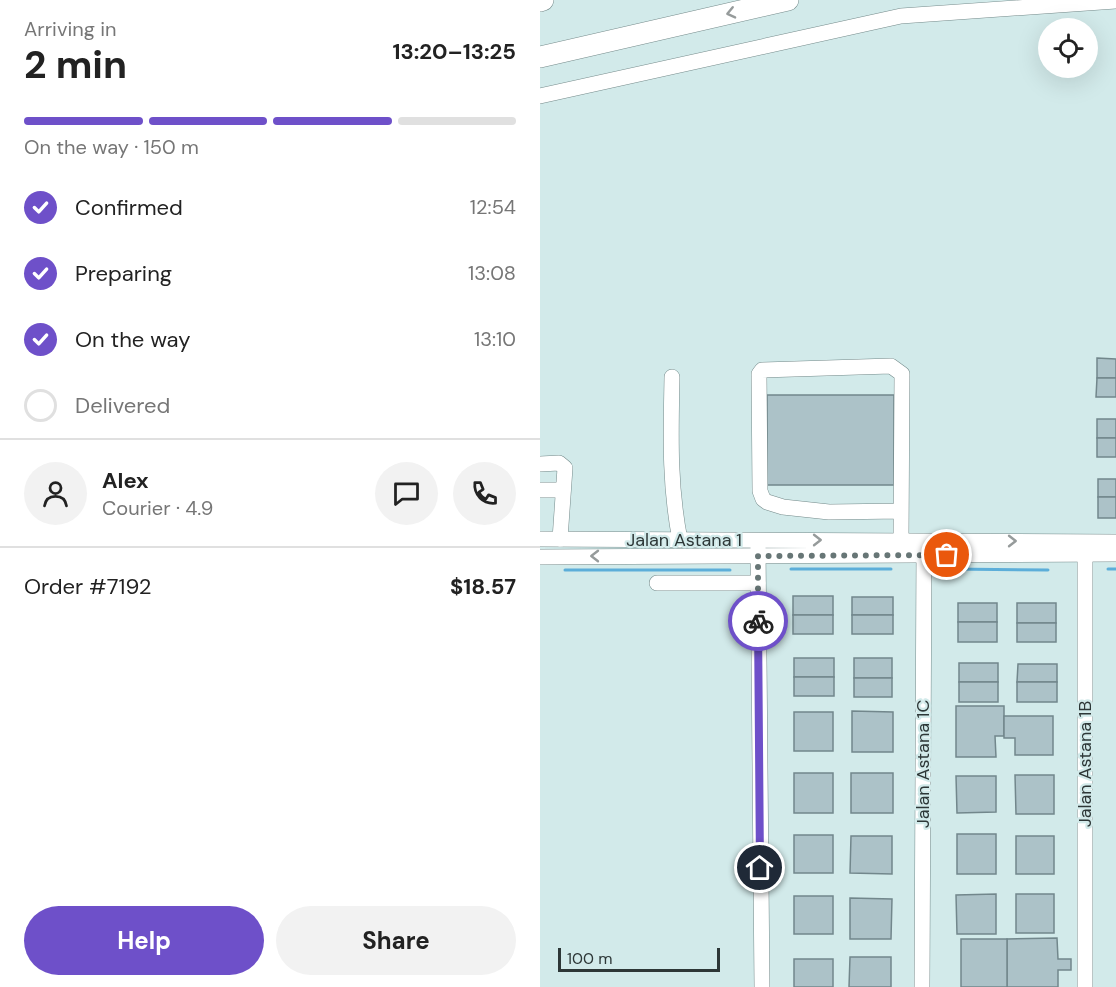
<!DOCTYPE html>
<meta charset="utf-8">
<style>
:root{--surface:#fff;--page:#f2f2f2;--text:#222;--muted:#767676;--line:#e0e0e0;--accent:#6e50c9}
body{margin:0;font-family:"DM Sans",sans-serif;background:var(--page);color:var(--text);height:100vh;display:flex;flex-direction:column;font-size:22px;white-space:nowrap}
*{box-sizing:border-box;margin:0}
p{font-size:20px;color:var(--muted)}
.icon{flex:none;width:33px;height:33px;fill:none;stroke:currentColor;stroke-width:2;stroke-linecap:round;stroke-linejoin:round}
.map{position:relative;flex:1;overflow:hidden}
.details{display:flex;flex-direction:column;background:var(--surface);width:540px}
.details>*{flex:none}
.buttons{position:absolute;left:498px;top:18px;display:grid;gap:12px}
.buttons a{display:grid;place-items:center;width:60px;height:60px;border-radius:50%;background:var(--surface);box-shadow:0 6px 24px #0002;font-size:30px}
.scale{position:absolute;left:18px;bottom:15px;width:162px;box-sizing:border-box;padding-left:6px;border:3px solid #2d3737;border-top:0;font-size:16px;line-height:21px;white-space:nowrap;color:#2d3737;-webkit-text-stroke:4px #d2eaea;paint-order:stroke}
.pin{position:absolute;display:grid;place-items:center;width:51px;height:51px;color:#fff;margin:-26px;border:3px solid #fff;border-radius:50%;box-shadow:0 2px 6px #0007}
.courier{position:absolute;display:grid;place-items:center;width:60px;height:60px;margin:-30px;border:4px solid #6e50c9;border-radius:50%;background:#fff;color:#222;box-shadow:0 2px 8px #0007}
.head em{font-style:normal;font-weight:700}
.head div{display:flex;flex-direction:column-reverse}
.head{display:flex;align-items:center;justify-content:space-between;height:102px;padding:0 24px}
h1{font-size:39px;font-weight:700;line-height:45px}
.bar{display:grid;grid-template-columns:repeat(4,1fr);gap:9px 6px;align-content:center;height:72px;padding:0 24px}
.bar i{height:8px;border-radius:4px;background:var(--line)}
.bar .selected{background:var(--accent)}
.bar p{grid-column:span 4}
.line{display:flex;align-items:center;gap:15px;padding:0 24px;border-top:2px solid var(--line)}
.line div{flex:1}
.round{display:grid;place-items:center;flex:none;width:63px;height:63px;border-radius:32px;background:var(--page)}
ol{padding:0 24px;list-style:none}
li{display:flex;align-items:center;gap:18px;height:66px}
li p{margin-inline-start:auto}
li .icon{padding:6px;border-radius:50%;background:var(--accent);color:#fff;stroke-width:4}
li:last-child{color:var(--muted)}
li i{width:33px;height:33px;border:3px solid var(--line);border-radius:50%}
.cta{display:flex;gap:12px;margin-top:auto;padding:12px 24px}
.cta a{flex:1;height:69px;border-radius:36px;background:var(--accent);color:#fff;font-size:24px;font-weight:700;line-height:69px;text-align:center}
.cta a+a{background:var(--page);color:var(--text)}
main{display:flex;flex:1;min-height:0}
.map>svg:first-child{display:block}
</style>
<main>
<section class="details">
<div class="head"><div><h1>2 min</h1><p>Arriving in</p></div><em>13:20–13:25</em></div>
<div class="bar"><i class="selected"></i><i class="selected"></i><i class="selected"></i><i></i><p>On the way · 150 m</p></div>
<ol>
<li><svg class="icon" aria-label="check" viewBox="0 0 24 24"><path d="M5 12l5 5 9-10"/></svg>Confirmed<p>12:54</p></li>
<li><svg class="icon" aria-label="check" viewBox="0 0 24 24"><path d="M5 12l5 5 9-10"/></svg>Preparing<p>13:08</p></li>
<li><svg class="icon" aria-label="check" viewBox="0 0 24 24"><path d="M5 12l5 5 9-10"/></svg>On the way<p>13:10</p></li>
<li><i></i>Delivered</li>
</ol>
<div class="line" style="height:108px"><a class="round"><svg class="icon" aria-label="person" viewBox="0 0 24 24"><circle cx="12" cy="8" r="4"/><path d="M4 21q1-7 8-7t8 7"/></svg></a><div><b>Alex</b><p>Courier · 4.9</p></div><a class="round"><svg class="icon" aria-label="chat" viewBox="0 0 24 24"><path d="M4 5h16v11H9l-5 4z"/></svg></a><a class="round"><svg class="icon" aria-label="phone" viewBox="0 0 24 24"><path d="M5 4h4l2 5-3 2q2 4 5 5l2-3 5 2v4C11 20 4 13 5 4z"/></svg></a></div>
<div class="line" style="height:78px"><div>Order #7192</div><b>$18.57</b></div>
<div class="cta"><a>Help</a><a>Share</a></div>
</section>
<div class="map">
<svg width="576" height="987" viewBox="0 0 576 987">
<rect width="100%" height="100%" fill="#d2eaea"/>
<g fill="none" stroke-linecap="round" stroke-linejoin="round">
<g stroke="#5caed9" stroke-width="3">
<path d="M 251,569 L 351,569"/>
<path d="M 410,569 L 508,570"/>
<path d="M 568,569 L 576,569"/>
<path d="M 25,570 L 190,570"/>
</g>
</g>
<g fill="#acc2c8" stroke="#72878c" stroke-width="1.5">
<path d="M 557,358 L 576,359 L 576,378 L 557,378 Z"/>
<path d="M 557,378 L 576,378 L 576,397 L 556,397 Z"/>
<rect x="227" y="395" width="127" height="90"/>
<rect x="557" y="419" width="19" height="19"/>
<rect x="557" y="438" width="19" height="19"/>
<rect x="558" y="479" width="18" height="18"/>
<rect x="558" y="497" width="18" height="21"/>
<rect x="253" y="596" width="40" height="19"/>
<rect x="312" y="597" width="41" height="18"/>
<rect x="418" y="603" width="39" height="19"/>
<rect x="477" y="603" width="39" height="20"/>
<rect x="253" y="615" width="40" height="19"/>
<rect x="312" y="615" width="41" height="19"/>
<rect x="418" y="622" width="39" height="20"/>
<rect x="477" y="623" width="39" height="19"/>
<rect x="254" y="658" width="40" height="19"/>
<rect x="314" y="658" width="38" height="20"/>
<rect x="419" y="663" width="39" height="19"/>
<path d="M 478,664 L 517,664 L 517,682 L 477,682 Z"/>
<rect x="254" y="677" width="40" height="19"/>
<rect x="314" y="678" width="38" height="19"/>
<rect x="419" y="682" width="39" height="20"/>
<rect x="477" y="682" width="40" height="20"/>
<path d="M 416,706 L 464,706 L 464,736 L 455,736 L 456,757 L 416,757 Z"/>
<path d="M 312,711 L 353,712 L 353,752 L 312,752 Z"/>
<rect x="254" y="712" width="39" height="39"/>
<path d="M 464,716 L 513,716 L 513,755 L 475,755 L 475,738 L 464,738 Z"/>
<rect x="254" y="773" width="39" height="40"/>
<rect x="311" y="773" width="42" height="40"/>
<path d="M 475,775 L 514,775 L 514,814 L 476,814 Z"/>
<path d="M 416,776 L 456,776 L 456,812 L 417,813 Z"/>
<rect x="417" y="834" width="39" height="40"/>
<rect x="254" y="835" width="39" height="38"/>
<path d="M 311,836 L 352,836 L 352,874 L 310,873 Z"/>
<rect x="476" y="836" width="38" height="38"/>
<path d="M 456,894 L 456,934 L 417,934 L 416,895 Z"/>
<rect x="476" y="894" width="38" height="39"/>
<rect x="254" y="896" width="39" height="38"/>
<path d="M 310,898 L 352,899 L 351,939 L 310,939 Z"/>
<path d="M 517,938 L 518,959 L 531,959 L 531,970 L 518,970 L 518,987 L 467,987 L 467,939 Z"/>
<rect x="421" y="939" width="46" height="48"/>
<path d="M 310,957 L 351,957 L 351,987 L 309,987 Z"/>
<rect x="254" y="959" width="39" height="28"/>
</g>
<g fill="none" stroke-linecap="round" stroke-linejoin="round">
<g stroke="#748a8a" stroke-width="16">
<g id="minor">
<path d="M 0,96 L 361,16 L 576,1"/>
<path d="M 132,377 C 131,433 129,484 140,540"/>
<path d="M 0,464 L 19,463 L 25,468 L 20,539"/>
<path d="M 0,490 L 23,490"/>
<path d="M 361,511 L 289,512 L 243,507 L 227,502 L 223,499 L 220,491 L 219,374 L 222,370 L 351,366 L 362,374 L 361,541"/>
<path d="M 0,539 L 576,542"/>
<path d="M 218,546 L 222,987"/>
<path d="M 0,557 L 576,554"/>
<path d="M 117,583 L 218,583"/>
<path d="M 382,987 L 384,547"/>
<path d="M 545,987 L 545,544"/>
</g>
</g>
<g stroke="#748a8a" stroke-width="22">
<g id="highway">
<path d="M 0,1 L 3,0"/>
<path d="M 0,57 L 248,0"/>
</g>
</g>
<use href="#minor" stroke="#fff" stroke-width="15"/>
<use href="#highway" stroke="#fff" stroke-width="21"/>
</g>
<defs><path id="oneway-chevron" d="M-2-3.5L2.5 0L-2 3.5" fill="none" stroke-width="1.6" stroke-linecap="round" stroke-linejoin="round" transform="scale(1.5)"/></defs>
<g stroke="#969b9b">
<use href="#oneway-chevron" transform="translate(191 13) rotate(167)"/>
<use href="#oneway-chevron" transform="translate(277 540)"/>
<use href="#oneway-chevron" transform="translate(472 541)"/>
<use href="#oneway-chevron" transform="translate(55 556) rotate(180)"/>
</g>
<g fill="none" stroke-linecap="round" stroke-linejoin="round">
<path stroke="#677676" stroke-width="6" stroke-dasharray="0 10.8" d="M 218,621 L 218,556 L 407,555"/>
<path stroke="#6e50c9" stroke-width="8" d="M 218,621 L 220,868"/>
</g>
<g text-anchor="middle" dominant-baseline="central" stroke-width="4.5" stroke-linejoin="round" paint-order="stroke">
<g font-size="18" fill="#2d3737" stroke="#d2eaea">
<text x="144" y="540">Jalan Astana 1</text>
<text transform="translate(383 764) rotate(-90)">Jalan Astana 1C</text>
<text transform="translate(545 764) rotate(-90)">Jalan Astana 1B</text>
</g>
</g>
</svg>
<div class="buttons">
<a><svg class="icon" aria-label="locate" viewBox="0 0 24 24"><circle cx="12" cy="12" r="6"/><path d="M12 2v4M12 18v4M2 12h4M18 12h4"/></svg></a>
</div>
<div class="scale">100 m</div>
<div class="pin" style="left:407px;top:555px;background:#ea580c"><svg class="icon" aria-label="bag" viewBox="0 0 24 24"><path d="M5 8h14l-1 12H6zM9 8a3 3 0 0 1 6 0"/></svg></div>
<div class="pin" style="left:220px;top:868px;background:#1f2937"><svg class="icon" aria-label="home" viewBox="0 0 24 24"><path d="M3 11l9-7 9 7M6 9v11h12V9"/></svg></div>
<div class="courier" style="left:218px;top:621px"><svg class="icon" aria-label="bike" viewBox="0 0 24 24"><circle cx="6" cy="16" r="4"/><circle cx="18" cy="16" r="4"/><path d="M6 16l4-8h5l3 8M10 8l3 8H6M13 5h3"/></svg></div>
</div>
</main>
